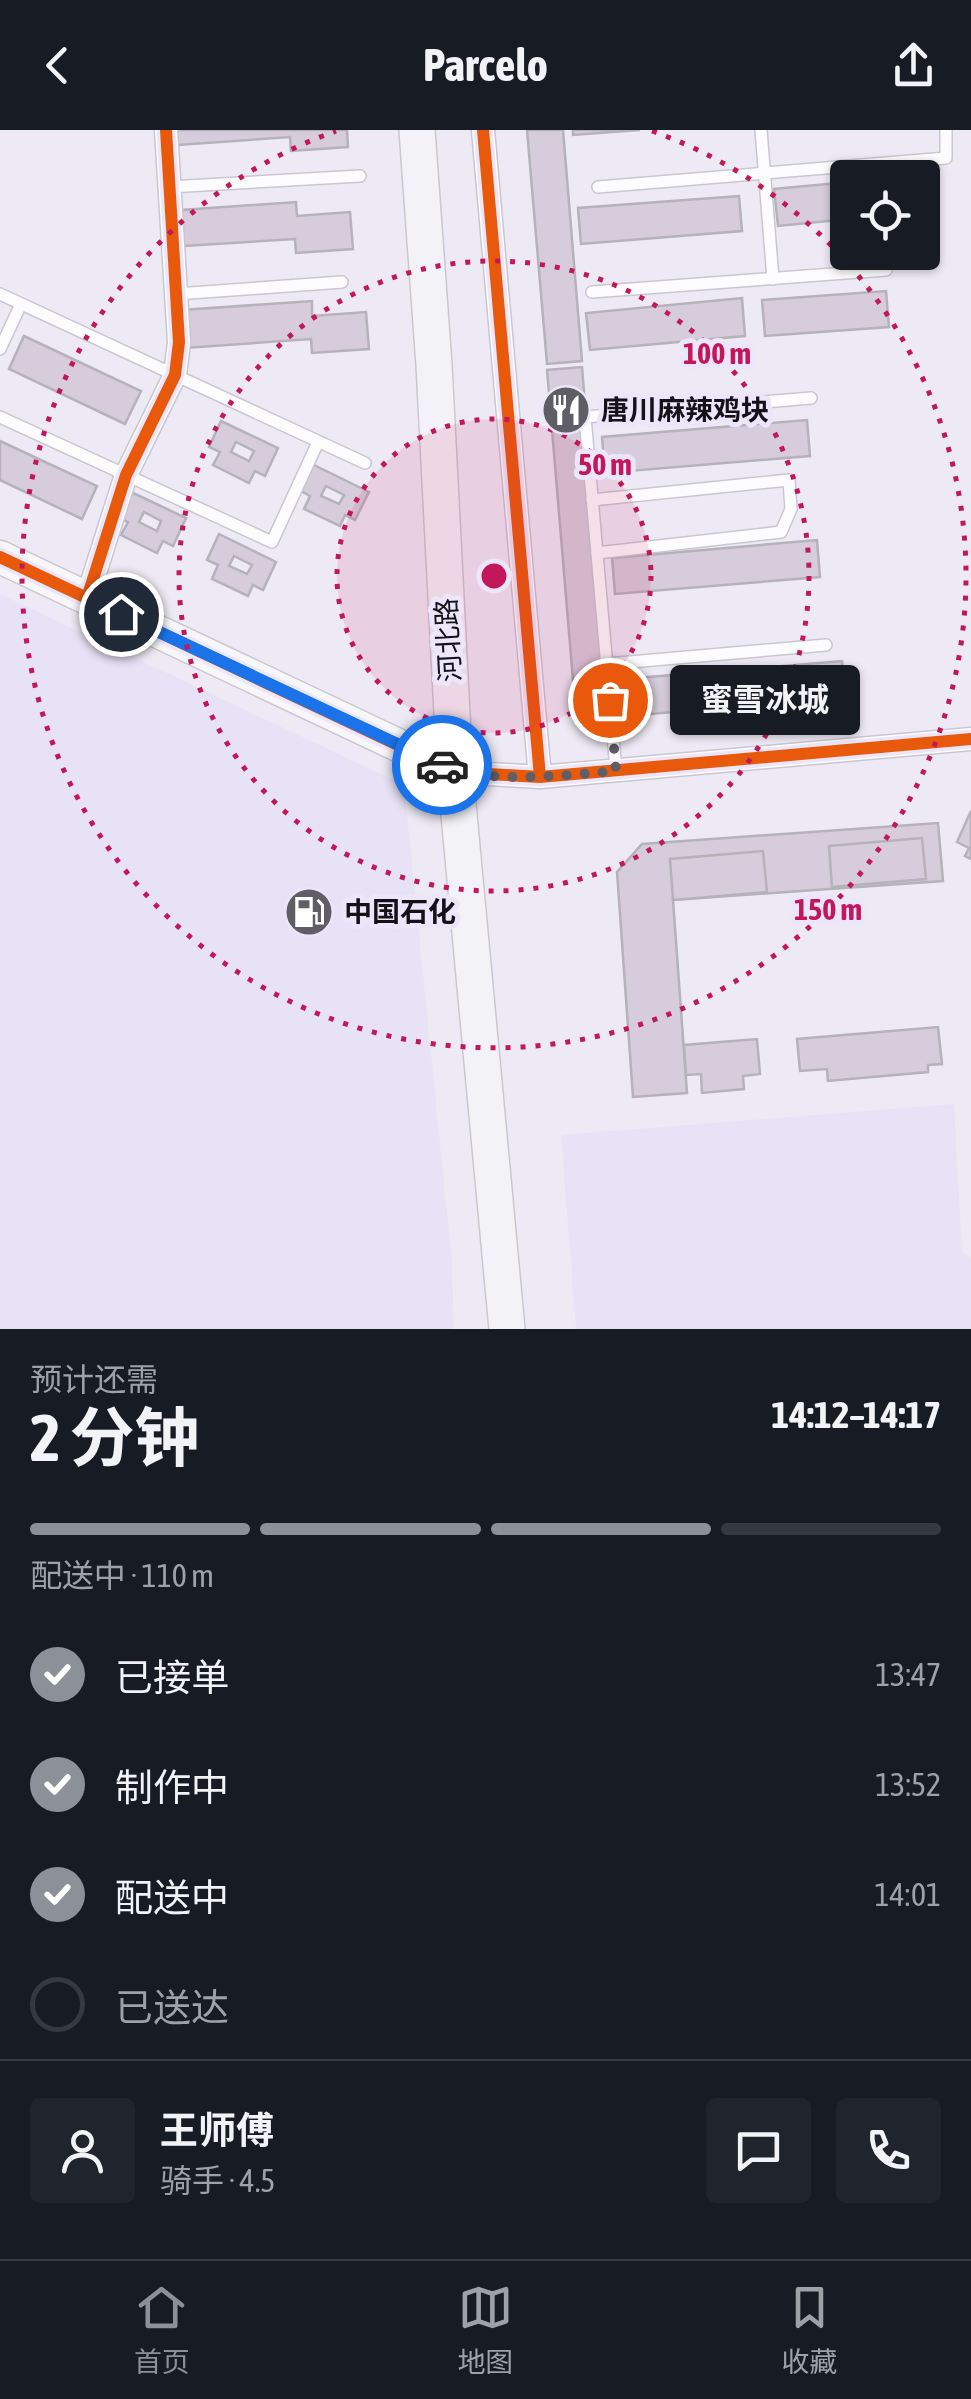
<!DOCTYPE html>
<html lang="zh">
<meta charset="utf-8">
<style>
:root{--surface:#171b24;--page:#20242c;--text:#f1f3f6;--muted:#9ea1a6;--line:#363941;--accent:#8c9099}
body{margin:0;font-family:"Asap Condensed","Noto Sans SC",sans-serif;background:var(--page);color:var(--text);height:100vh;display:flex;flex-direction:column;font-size:38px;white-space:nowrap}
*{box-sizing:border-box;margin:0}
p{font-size:32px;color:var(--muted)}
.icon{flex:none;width:55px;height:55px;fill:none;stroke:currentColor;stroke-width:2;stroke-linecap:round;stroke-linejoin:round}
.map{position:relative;height:1199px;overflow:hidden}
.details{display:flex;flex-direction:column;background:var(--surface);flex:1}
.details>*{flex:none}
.controls{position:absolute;left:830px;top:30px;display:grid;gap:20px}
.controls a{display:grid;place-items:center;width:110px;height:110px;border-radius:10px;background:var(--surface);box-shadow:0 2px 8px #0004;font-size:50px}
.pin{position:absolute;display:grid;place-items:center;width:85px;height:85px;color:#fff;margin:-42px;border:5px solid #fff;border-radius:50%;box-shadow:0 2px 10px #0007}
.courier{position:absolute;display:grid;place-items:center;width:100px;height:100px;margin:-50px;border:8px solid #1a73e8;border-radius:50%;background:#fff;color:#222;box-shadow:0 2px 12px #0007}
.bubble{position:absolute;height:70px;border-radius:10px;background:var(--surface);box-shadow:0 2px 8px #0004;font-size:32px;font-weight:700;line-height:70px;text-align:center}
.overview em{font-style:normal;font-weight:700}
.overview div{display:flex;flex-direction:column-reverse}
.overview{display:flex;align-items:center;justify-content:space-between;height:170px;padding:0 30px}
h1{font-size:65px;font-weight:700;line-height:75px}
.bar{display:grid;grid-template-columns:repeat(4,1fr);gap:15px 10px;align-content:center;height:120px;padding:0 30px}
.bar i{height:12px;border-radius:8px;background:var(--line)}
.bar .on{background:var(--accent)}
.bar p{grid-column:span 4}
.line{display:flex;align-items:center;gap:25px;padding:0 30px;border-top:2px solid var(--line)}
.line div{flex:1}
.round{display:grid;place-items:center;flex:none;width:105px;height:105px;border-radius:10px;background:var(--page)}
ol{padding:0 30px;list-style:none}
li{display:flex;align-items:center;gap:30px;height:110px}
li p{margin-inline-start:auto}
li .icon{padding:10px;border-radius:50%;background:var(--accent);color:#fff;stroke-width:4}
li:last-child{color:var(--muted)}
li i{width:55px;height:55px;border:5px solid var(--line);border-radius:50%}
header{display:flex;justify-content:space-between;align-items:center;height:130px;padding:0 30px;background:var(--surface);font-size:45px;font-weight:700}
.menu{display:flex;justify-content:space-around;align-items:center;height:140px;border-top:2px solid var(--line);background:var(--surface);font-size:28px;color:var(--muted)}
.menu a{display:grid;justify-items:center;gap:5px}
.menu .on{color:var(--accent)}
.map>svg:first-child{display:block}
</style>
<header><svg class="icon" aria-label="back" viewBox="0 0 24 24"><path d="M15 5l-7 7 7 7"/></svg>Parcelo<svg class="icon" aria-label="share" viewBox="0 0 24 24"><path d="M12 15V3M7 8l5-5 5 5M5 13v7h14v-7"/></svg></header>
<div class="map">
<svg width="971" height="1199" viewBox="0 0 971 1199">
<rect width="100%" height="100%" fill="#edeaf5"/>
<g fill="#e8e2f6">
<path d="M 0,464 L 404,655 L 452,1132 L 454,1199 L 0,1199 Z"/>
<path d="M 954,974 L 962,1121 L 971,1129 L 971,1199 L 576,1199 L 561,1005 Z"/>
</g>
<g fill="#d6ccdb" stroke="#b6b2ba" stroke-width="2.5" fill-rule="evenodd">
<path d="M 163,0 L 347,0 L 348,17 L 291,21 L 290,7 L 164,16 Z"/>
<path d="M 527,0 L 563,0 L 582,231 L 547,234 Z"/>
<path d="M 573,0 L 640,0 L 573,5 Z"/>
<path d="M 930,44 L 934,81 L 922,82 L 922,48 L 895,48 Z"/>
<path d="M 848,52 L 848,89 L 778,96 L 774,59 Z"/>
<path d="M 739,66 L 742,101 L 581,114 L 578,78 Z"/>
<path d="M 296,72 L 297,86 L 350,82 L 353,119 L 296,123 L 295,109 L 169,117 L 167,81 Z"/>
<path d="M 886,161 L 889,197 L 765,206 L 762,170 Z"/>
<path d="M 742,168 L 745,206 L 590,220 L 586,183 Z"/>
<path d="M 312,171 L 312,186 L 366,182 L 369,219 L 312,223 L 311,209 L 185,218 L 182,180 Z"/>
<path d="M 24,206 L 141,261 L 125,294 L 9,239 Z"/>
<path d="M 582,237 L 612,595 L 594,597 L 584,591 L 575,574 L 547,240 Z"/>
<path d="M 807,290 L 810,326 L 605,343 L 602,307 Z"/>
<path d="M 221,291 L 278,318 L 265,346 L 255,341 L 249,353 L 213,335 L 220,322 L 209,317 ZM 236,312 L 254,321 L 249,331 L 231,322 Z"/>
<path d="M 0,311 L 97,356 L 82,389 L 0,350 Z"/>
<path d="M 312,334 L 369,362 L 355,390 L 345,385 L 340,396 L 304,379 L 310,366 L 299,360 ZM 326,356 L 344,365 L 339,374 L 321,366 Z"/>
<path d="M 129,361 L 186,388 L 173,416 L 163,411 L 157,423 L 121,405 L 128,392 L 117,387 ZM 144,382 L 161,391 L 157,401 L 139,392 Z"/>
<path d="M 219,404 L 276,432 L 263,460 L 253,455 L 248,466 L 212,449 L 218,435 L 207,430 ZM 234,426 L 252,435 L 247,444 L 229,436 Z"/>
<path d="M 817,410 L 820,447 L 615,464 L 612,428 Z"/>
<path d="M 842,531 L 845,567 L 640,585 L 637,548 Z"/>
<path d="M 971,681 L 971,729 L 965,726 L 969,718 L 957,712 Z"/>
<path d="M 938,693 L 943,751 L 673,770 L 687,963 L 633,967 L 617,742 L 642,714 Z"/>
<path d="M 922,708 L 926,749 L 832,757 L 829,716 Z"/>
<path d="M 763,721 L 767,762 L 673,770 L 670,729 Z"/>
<path d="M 938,897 L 942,934 L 928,935 L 928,942 L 828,951 L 827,939 L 800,941 L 797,909 Z"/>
<path d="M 757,909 L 760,944 L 743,946 L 744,959 L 702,963 L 701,944 L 686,945 L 684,915 Z"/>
</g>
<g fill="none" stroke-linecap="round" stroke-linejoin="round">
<g stroke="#c9c7cf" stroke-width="14">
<g id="lane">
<path d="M 761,0 L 773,149"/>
<path d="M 169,57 L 360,46"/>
<path d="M 598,57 L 946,28 L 946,0"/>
<path d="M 592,162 L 886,140"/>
<path d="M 0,164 L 365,333"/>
<path d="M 176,164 L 342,152"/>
<path d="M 0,219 L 21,174"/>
<path d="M 0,287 L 272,412 L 318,312"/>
<path d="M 592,370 L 789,350 L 791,379 L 781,402 L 597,423"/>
<path d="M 607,534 L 826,515"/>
<path d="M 616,640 L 585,287 L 811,268"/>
</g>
</g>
<g stroke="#c9c7cf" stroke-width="25">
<g id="street">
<path d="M 483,0 L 540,647"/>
<path d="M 87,468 L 126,345 L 175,245 L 179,212 L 166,0"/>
<path d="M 455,642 L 540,647 L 971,609"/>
</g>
</g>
<g stroke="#c9c7cf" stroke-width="35">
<path id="secondary" d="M 0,427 L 455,642"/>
</g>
<g stroke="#cac8cd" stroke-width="38">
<path id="primary" d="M 417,0 L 434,235 L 455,642 L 507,1199"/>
</g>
<use href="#lane" stroke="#fcfcfe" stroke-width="11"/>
<use href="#street" stroke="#fcfcfe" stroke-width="22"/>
<use href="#secondary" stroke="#f7f7fa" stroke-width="32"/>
<use href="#primary" stroke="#f3f2f7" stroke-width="35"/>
<g stroke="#ebe6f9" stroke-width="19">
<g id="cycleway">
<path d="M 483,0 L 540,647"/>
<path d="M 0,427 L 455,642 L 540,647 L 971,609"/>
<path d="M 87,468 L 126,345 L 175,245 L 179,212 L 166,0"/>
</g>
</g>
<use href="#cycleway" stroke="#e8590c" stroke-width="12"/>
</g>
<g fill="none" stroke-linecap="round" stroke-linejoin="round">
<path stroke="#605e65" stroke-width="10" stroke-dasharray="0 18" d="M 442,635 C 485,655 569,645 616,641 L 610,570"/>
<path stroke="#1a73e8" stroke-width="12" d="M 121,484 L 442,635"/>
</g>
<circle cx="494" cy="446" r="157" fill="#c2185b" fill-opacity=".12"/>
<g fill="none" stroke="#c2185b" stroke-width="5" stroke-dasharray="5 10">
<circle cx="494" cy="446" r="157"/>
<circle cx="494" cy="446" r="315"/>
<path d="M652 1A472 472 0 1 1 336 1"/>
</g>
<defs>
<g id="restaurant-disc" transform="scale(2.5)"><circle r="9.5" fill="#605e65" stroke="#ebe6f9"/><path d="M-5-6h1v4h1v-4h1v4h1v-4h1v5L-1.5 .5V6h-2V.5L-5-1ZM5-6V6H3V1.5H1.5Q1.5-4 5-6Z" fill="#fff"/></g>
<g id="fuel-disc" transform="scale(2.5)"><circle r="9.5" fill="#605e65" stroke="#ebe6f9"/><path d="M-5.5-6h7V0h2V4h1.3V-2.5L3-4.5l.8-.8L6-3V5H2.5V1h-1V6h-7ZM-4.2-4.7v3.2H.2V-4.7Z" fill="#fff"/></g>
</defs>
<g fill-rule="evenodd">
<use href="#restaurant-disc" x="566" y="280"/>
<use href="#fuel-disc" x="309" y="782"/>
</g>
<g text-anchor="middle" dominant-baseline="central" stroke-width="10" stroke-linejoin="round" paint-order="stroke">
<g font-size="28" font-weight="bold" fill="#141218" stroke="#ebe6f9" text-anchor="start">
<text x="601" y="280">唐川麻辣鸡块</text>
<text x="344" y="782">中国石化</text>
</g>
<g font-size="28" fill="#141218" stroke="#ebe6f9">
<text transform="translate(448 510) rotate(-93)">河北路</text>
</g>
</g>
<circle cx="494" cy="446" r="15" fill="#c2185b" stroke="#ebe6f9" stroke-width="5"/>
<g font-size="30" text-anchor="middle" font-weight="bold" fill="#c2185b" stroke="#ebe6f9" stroke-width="10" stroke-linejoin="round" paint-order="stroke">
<text x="717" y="234">100 m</text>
<text x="605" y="345">50 m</text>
<text x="828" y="790">150 m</text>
</g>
</svg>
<div class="controls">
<a><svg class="icon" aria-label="locate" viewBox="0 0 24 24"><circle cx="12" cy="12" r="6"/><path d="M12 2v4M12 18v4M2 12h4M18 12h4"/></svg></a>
</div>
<div class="pin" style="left:610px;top:570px;background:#ea580c"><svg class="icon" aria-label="bag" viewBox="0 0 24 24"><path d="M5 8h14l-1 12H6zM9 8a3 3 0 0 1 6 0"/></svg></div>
<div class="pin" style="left:121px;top:484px;background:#1f2937"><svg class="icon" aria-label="home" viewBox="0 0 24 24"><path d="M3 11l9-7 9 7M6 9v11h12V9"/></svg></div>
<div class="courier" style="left:442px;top:635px"><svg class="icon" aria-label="car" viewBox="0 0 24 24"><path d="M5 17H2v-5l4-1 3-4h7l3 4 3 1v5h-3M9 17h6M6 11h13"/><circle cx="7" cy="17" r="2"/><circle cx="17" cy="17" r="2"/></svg></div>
<div class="bubble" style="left:670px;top:535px;width:190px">蜜雪冰城</div>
</div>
<section class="details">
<div class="overview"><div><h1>2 分钟</h1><p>预计还需</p></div><em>14:12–14:17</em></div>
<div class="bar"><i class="on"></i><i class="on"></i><i class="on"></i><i></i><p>配送中 · 110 m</p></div>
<ol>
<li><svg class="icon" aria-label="check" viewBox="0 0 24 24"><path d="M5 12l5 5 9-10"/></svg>已接单<p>13:47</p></li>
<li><svg class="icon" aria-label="check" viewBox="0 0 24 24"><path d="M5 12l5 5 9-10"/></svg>制作中<p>13:52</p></li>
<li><svg class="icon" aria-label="check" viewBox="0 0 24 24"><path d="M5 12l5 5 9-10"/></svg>配送中<p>14:01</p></li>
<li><i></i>已送达</li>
</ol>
<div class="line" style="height:180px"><a class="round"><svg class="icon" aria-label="person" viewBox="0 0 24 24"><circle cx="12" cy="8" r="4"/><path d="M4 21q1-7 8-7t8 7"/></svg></a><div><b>王师傅</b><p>骑手 · 4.5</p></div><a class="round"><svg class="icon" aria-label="chat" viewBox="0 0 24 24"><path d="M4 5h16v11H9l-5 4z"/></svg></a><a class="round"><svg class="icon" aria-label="phone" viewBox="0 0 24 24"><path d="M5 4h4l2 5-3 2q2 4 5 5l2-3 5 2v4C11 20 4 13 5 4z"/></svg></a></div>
</section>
<nav class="menu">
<a class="on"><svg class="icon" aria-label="home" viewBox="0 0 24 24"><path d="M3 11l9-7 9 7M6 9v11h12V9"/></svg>首页</a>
<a><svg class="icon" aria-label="map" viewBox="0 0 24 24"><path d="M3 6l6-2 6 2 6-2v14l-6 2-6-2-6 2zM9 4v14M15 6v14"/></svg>地图</a>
<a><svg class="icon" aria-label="saved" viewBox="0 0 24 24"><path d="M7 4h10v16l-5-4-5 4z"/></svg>收藏</a>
</nav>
